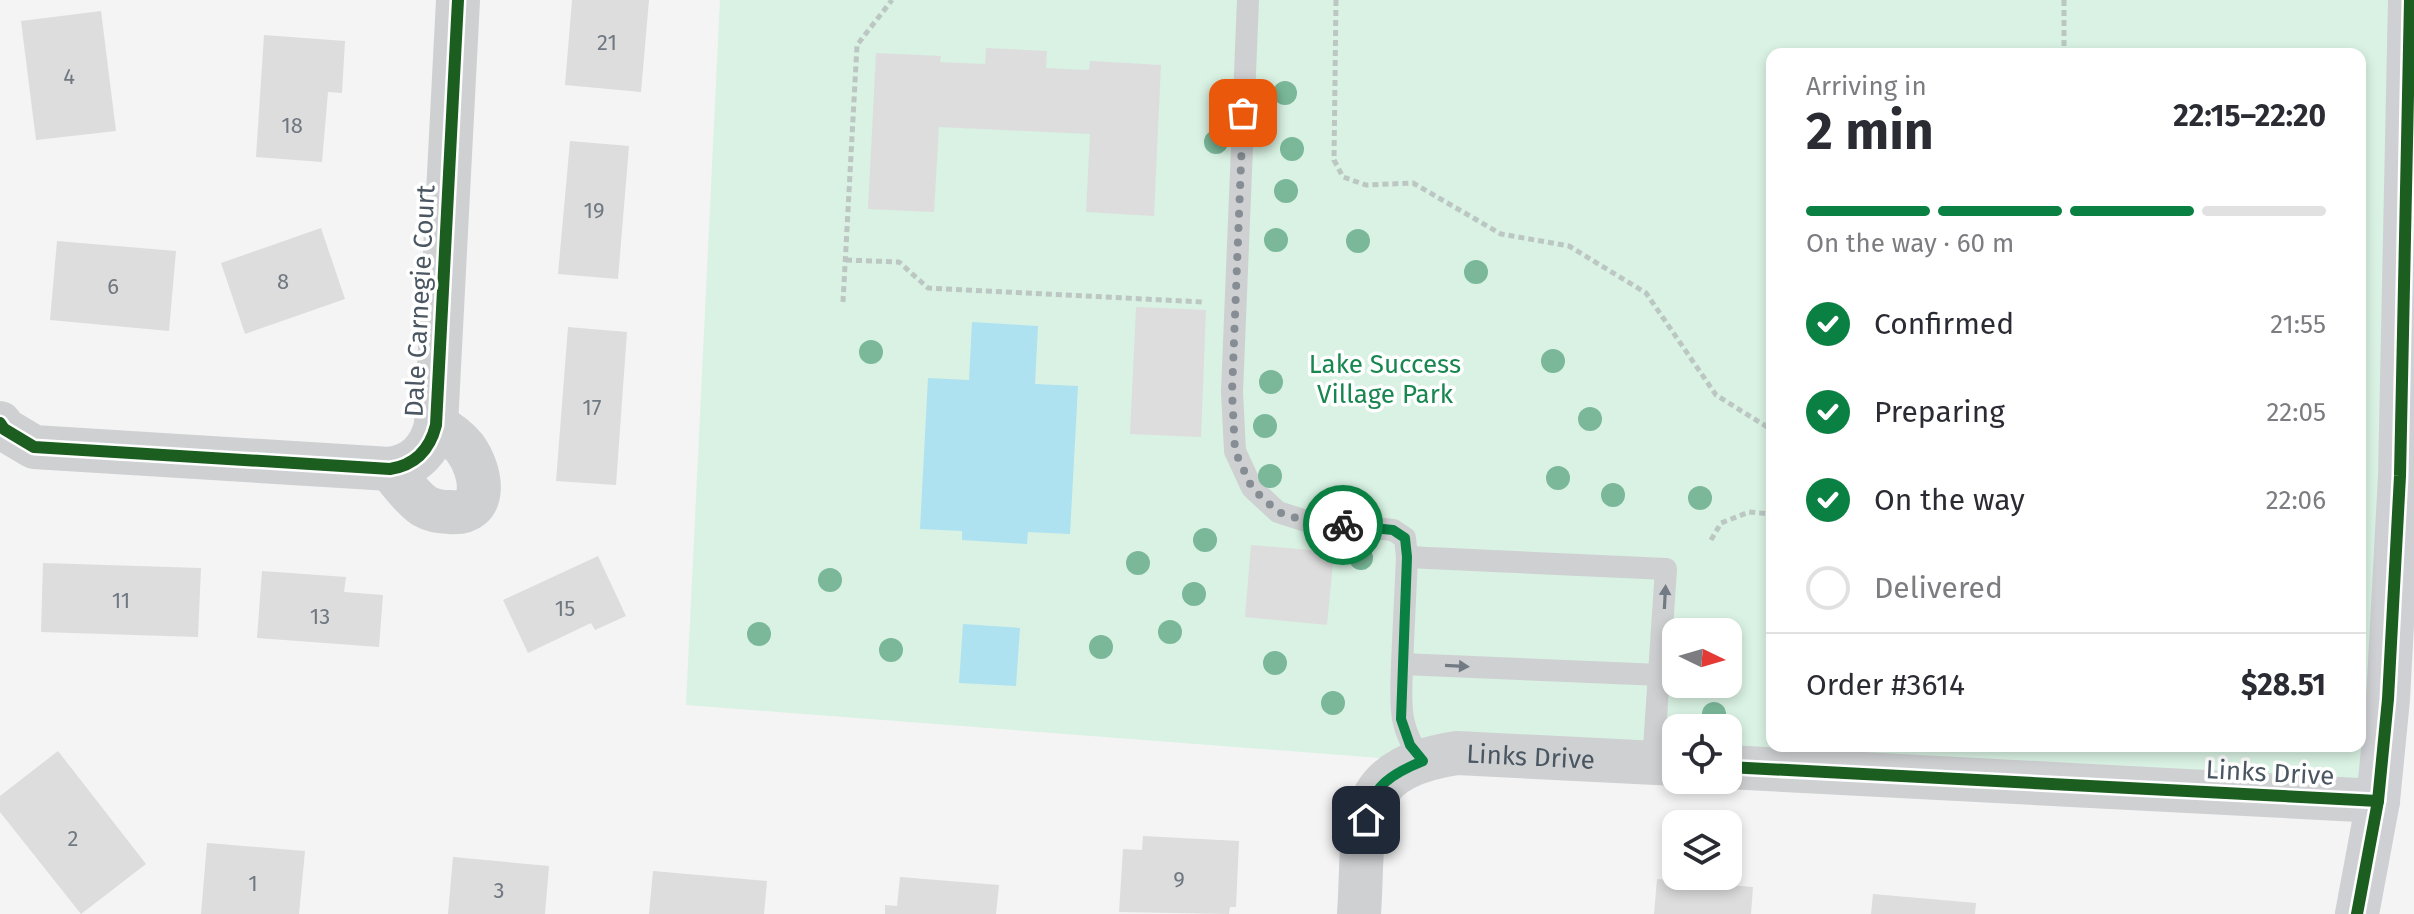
<!DOCTYPE html>
<meta charset="utf-8">
<style>
:root{--surface:#fff;--page:#f7f7f7;--text:#2b2b33;--muted:#7c7c81;--line:#e1e1e2;--accent:#0b8043}
body{margin:0;font-family:"Fira Sans",sans-serif;background:var(--page);color:var(--text);height:100vh;display:flex;flex-direction:column;font-size:30px;white-space:nowrap}
*{box-sizing:border-box;margin:0}
p{font-size:26px;color:var(--muted)}
.icon{flex:none;width:44px;height:44px;fill:none;stroke:currentColor;stroke-width:2;stroke-linecap:round;stroke-linejoin:round}
.map{position:relative;flex:1;overflow:hidden}
.drawer{position:absolute;left:1766px;top:48px;width:600px;height:704px;display:flex;flex-direction:column;background:var(--surface);border-radius:16px;box-shadow:0 4px 12px #0003}
.drawer>*{flex:none}
.needle{width:52px;rotate:95deg}
.controls{position:absolute;left:1662px;top:618px;display:grid;gap:16px}
.controls a{display:grid;place-items:center;width:80px;height:80px;border-radius:16px;background:var(--surface);box-shadow:0 4px 12px #0003;font-size:40px}
.pin{position:absolute;display:grid;place-items:center;width:68px;height:68px;color:#fff;margin:-34px;border-radius:16px;box-shadow:0 4px 12px #0006}
.courier{position:absolute;display:grid;place-items:center;width:80px;height:80px;margin:-40px;border:6px solid #0b8043;border-radius:50%;background:#fff;color:#222;box-shadow:0 2px 10px #0007}
.summary em{font-style:normal;font-weight:700}
.summary div{display:flex;flex-direction:column-reverse}
.summary{display:flex;align-items:center;justify-content:space-between;height:136px;padding:0 40px}
h1{font-size:52px;font-weight:700;line-height:60px}
.bar{display:grid;grid-template-columns:repeat(4,1fr);gap:12px 8px;align-content:center;height:96px;padding:0 40px}
.bar i{height:10px;border-radius:6px;background:var(--line)}
.bar .current{background:var(--accent)}
.bar p{grid-column:span 4}
.line{display:flex;align-items:center;gap:20px;padding:0 40px;border-top:2px solid var(--line)}
.line div{flex:1}
ol{padding:0 40px;list-style:none}
li{display:flex;align-items:center;gap:24px;height:88px}
li p{margin-inline-start:auto}
li .icon{padding:8px;border-radius:50%;background:var(--accent);color:#fff;stroke-width:4}
li:last-child{color:var(--muted)}
li i{width:44px;height:44px;border:4px solid var(--line);border-radius:50%}
.map>svg:first-child{display:block}
</style>
<div class="map">
<svg width="2414" height="914" viewBox="0 0 2414 914">
<rect width="100%" height="100%" fill="#f4f4f4"/>
<path fill="#d9f2e3" fill-rule="evenodd" d="M 720,0 L 2411,0 L 2378,801 L 1728,767 L 1728,728 L 1676,728 L 1676,764 L 1419,761 L 686,705 ZM 1772,54 L 2360,54 L 2360,746 L 1772,746 ZM 1676,632 L 1728,632 L 1728,684 L 1676,684 Z"/>
<g fill="#aee2f0">
<path d="M 972,322 L 1038,326 L 1035,384 L 1078,386 L 1070,534 L 1028,532 L 1027,544 L 962,540 L 962,531 L 920,529 L 928,378 L 969,380 Z"/>
<path d="M 963,624 L 1020,628 L 1016,686 L 959,683 Z"/>
</g>
<g fill="#ddddde">
<path d="M 572,0 L 649,0 L 641,92 L 565,85 Z"/>
<path d="M 101,11 L 116,131 L 36,140 L 21,21 Z"/>
<path d="M 264,35 L 345,41 L 342,93 L 328,92 L 322,162 L 256,157 Z"/>
<path d="M 986,48 L 1047,51 L 1046,68 L 1089,70 L 1090,61 L 1161,65 L 1154,216 L 1086,212 L 1090,134 L 939,127 L 934,212 L 868,209 L 876,53 L 941,56 L 940,62 L 985,64 Z"/>
<path d="M 570,141 L 629,146 L 618,279 L 558,274 Z"/>
<path d="M 321,228 L 345,299 L 245,334 L 221,263 Z"/>
<path d="M 57,241 L 176,251 L 169,331 L 50,320 Z"/>
<path d="M 1136,307 L 1206,310 L 1201,437 L 1130,434 Z"/>
<path d="M 568,327 L 627,332 L 616,485 L 556,481 Z"/>
<path d="M 1251,545 L 1334,552 L 1327,625 L 1245,617 Z"/>
<path d="M 598,556 L 626,616 L 595,630 L 591,623 L 528,653 L 503,600 Z"/>
<path d="M 43,563 L 201,568 L 198,637 L 41,632 Z"/>
<path d="M 262,571 L 346,577 L 344,592 L 383,595 L 379,647 L 257,638 Z"/>
<path d="M 58,751 L 146,864 L 81,914 L 0,812 L 0,796 Z"/>
<path d="M 1143,836 L 1239,841 L 1236,907 L 1230,907 L 1229,914 L 1119,912 L 1123,849 L 1142,850 Z"/>
<path d="M 207,843 L 305,851 L 299,914 L 201,914 Z"/>
<path d="M 453,857 L 549,866 L 545,914 L 448,914 Z"/>
<path d="M 653,871 L 767,881 L 764,914 L 649,914 Z"/>
<path d="M 900,877 L 999,885 L 996,914 L 885,914 L 885,905 L 897,906 Z"/>
<path d="M 1657,879 L 1753,887 L 1751,914 L 1654,914 Z"/>
<path d="M 1873,894 L 1976,903 L 1975,914 L 1871,914 Z"/>
</g>
<g fill="none" stroke-linecap="round" stroke-linejoin="round">
<g stroke="#bcc7c4" stroke-width="5" stroke-dasharray="6 4" stroke-linecap="butt">
<path d="M 1336,0 L 1334,160 L 1343,177 L 1366,185 L 1413,183 L 1501,234 L 1569,246 L 1646,293 L 1716,395 L 1772,430"/>
<path d="M 2064,0 L 2064,54"/>
<path d="M 846,260 L 899,262 L 928,288 L 1203,302"/>
<path d="M 843,302 L 857,45 L 892,0"/>
<path d="M 1711,540 L 1721,523 L 1749,512 L 1772,514"/>
</g>
<g stroke="#ced0d2" stroke-width="22">
<path d="M 1248,0 L 1232,392 L 1235,451 L 1252,488 L 1278,512 L 1306,521 L 1393,530 L 1405,538 L 1407,557 L 1402,664 L 1661,675"/>
<path d="M 1407,557 L 1666,569 L 1653,763"/>
<path d="M 1402,664 C 1401,704 1397,727 1423,761"/>
</g>
<g stroke="#ced0d2" stroke-width="44">
<path d="M 0,423 L 4,429 L 34,447 L 390,469 C 416,465 430,449 436,425 L 458,0"/>
<path d="M 390,469 C 400,481 411,497 424,506 C 431,510 441,512 449,512 C 490,516 482,471 465,448 C 457,438 447,431 436,425"/>
<path d="M 1728,767 L 2378,801"/>
<path id="s1" d="M 1359,914 C 1365,826 1349,769 1457,753 L 1676,764"/>
</g>
<path stroke="#ced0d4" stroke-width="44" d="M 2357,914 L 2378,801 L 2388,699 L 2400,476 L 2410,0"/>
<g stroke="#fff" stroke-width="17">
<g id="cycleway">
<path d="M 0,423 L 4,429 L 34,447 L 390,469 C 416,465 430,449 436,425 L 458,0"/>
<path d="M 1728,767 L 2378,801"/>
<path d="M 2357,914 L 2378,801 L 2388,699 L 2400,476 L 2410,0"/>
</g>
</g>
<use href="#cycleway" stroke="#1b5e20" stroke-width="12"/>
</g>
<g fill="#7ab899">
<circle cx="1285" cy="93" r="12"/>
<circle cx="1216" cy="142" r="12"/>
<circle cx="1292" cy="149" r="12"/>
<circle cx="1286" cy="191" r="12"/>
<circle cx="1276" cy="240" r="12"/>
<circle cx="1358" cy="241" r="12"/>
<circle cx="1476" cy="272" r="12"/>
<circle cx="871" cy="352" r="12"/>
<circle cx="1553" cy="361" r="12"/>
<circle cx="1271" cy="382" r="12"/>
<circle cx="1590" cy="419" r="12"/>
<circle cx="1265" cy="426" r="12"/>
<circle cx="1270" cy="476" r="12"/>
<circle cx="1558" cy="478" r="12"/>
<circle cx="1613" cy="495" r="12"/>
<circle cx="1700" cy="498" r="12"/>
<circle cx="1205" cy="540" r="12"/>
<circle cx="1361" cy="558" r="12"/>
<circle cx="1138" cy="563" r="12"/>
<circle cx="830" cy="580" r="12"/>
<circle cx="1194" cy="594" r="12"/>
<circle cx="1170" cy="632" r="12"/>
<circle cx="759" cy="634" r="12"/>
<circle cx="1101" cy="647" r="12"/>
<circle cx="891" cy="650" r="12"/>
<circle cx="1275" cy="663" r="12"/>
<circle cx="1333" cy="703" r="12"/>
<circle cx="1714" cy="714" r="12"/>
</g>
<defs><path id="oneway-solid" d="M-6-.8H1V-3.2L6.5 0L1 3.2V.8H-6Z" transform="scale(2)"/></defs>
<g fill="#727b83">
<use href="#oneway-solid" transform="translate(1665 597) rotate(-87)"/>
<use href="#oneway-solid" transform="translate(1457 666) rotate(3)"/>
</g>
<g fill="none" stroke-linecap="round" stroke-linejoin="round">
<path stroke="#868d94" stroke-width="8" stroke-dasharray="0 14.4" d="M 1243,113 L 1232,392 L 1235,451 L 1252,488 L 1278,512 L 1306,521 L 1343,525"/>
<path stroke="#0b8043" stroke-width="10" d="M 1343,525 L 1393,530 L 1405,538 L 1407,557 L 1401,719 L 1410,745 L 1423,761 C 1393,773 1371,786 1366,820"/>
</g>
<g text-anchor="middle" dominant-baseline="central" stroke-width="7" stroke-linejoin="round" paint-order="stroke">
<g font-size="22" fill="#707881">
<text x="607" y="42">21</text>
<text x="69" y="76">4</text>
<text x="292" y="125">18</text>
<text x="594" y="210">19</text>
<text x="283" y="281">8</text>
<text x="113" y="286">6</text>
<text x="592" y="407">17</text>
<text x="121" y="600">11</text>
<text x="565" y="608">15</text>
<text x="320" y="616">13</text>
<text x="73" y="838">2</text>
<text x="1179" y="879">9</text>
<text x="253" y="883">1</text>
<text x="499" y="890">3</text>
</g>
<g font-size="26" fill="#4a5661" stroke="#fff">
<text transform="translate(420 301) rotate(-87)">Dale Carnegie Court</text>
<text stroke="none"><textPath href="#s1" startOffset="290">Links Drive</textPath></text>
<text transform="translate(2270 773) rotate(3)">Links Drive</text>
</g>
<g font-size="26" fill="#17864f" stroke="#fff">
<text x="1385" y="364">Lake Success<tspan x="1385" dy="30">Village Park</tspan></text>
</g>
</g>
</svg>
<div class="controls">
<a><svg class="needle" viewBox="-14 -14 28 28"><path d="M0-13l5 13h-10z" fill="#e53935"/><path d="M0 13l5-13h-10z" fill="#7c7c81"/></svg></a>
<a><svg class="icon" aria-label="locate" viewBox="0 0 24 24"><circle cx="12" cy="12" r="6"/><path d="M12 2v4M12 18v4M2 12h4M18 12h4"/></svg></a>
<a><svg class="icon" aria-label="layers" viewBox="0 0 24 24"><path d="M12 4l9 5-9 5-9-5zM3 14l9 5 9-5"/></svg></a>
</div>
<div class="pin" style="left:1243px;top:113px;background:#ea580c"><svg class="icon" aria-label="bag" viewBox="0 0 24 24"><path d="M5 8h14l-1 12H6zM9 8a3 3 0 0 1 6 0"/></svg></div>
<div class="pin" style="left:1366px;top:820px;background:#1f2937"><svg class="icon" aria-label="home" viewBox="0 0 24 24"><path d="M3 11l9-7 9 7M6 9v11h12V9"/></svg></div>
<div class="courier" style="left:1343px;top:525px"><svg class="icon" aria-label="bike" viewBox="0 0 24 24"><circle cx="6" cy="16" r="4"/><circle cx="18" cy="16" r="4"/><path d="M6 16l4-8h5l3 8M10 8l3 8H6M13 5h3"/></svg></div>
<section class="drawer">
<div class="summary"><div><h1>2 min</h1><p>Arriving in</p></div><em>22:15–22:20</em></div>
<div class="bar"><i class="current"></i><i class="current"></i><i class="current"></i><i></i><p>On the way · 60 m</p></div>
<ol>
<li><svg class="icon" aria-label="check" viewBox="0 0 24 24"><path d="M5 12l5 5 9-10"/></svg>Confirmed<p>21:55</p></li>
<li><svg class="icon" aria-label="check" viewBox="0 0 24 24"><path d="M5 12l5 5 9-10"/></svg>Preparing<p>22:05</p></li>
<li><svg class="icon" aria-label="check" viewBox="0 0 24 24"><path d="M5 12l5 5 9-10"/></svg>On the way<p>22:06</p></li>
<li><i></i>Delivered</li>
</ol>
<div class="line" style="height:104px"><div>Order #3614</div><b>$28.51</b></div>
</section>
</div>
